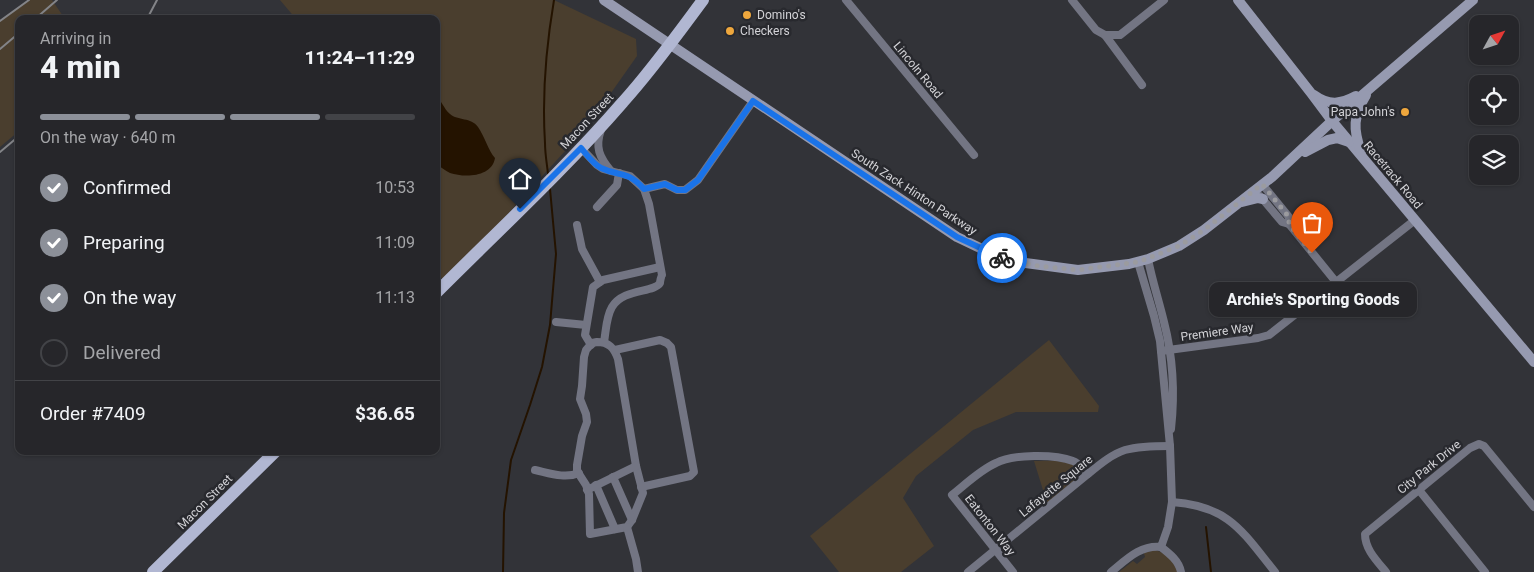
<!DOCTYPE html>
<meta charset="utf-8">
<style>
:root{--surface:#26262a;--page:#2e2e32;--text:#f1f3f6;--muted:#a4a5a8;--line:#424347;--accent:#8c9099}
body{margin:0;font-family:Roboto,sans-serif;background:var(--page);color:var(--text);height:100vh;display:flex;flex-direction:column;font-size:19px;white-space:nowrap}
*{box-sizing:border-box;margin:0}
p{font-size:16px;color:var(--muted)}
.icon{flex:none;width:28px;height:28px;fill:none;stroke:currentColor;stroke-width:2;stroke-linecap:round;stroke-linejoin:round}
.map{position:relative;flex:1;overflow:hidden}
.details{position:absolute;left:15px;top:15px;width:425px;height:440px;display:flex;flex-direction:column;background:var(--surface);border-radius:10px;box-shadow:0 1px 4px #0004,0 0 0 1px var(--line)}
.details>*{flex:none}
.needle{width:32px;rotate:50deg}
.tools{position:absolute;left:1469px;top:15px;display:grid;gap:10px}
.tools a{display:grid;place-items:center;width:50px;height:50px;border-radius:10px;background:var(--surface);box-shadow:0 1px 4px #0004,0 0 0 1px var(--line);font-size:25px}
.pin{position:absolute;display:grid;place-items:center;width:42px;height:42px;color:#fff;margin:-51px -21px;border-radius:50% 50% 50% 0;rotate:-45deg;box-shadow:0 0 5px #0007}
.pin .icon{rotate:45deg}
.courier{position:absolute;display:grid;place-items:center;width:50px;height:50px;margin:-25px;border:4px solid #1a73e8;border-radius:50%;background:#fff;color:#222;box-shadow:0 1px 6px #0007}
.bubble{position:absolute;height:35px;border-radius:10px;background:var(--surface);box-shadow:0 1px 4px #0004,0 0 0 1px var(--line);font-size:16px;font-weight:800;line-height:35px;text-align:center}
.summary em{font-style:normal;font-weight:800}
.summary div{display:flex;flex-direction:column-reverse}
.summary{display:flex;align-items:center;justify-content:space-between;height:85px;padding:0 25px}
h1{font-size:32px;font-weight:800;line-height:38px}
.bar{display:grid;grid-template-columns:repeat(4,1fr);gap:8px 5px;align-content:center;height:60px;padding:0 25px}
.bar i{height:6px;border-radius:4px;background:var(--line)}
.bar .selected{background:var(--accent)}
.bar p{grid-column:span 4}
.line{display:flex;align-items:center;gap:12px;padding:0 25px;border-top:1px solid var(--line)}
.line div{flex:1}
ol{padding:0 25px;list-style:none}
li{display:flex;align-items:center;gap:15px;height:55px}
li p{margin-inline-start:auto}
li .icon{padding:5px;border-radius:50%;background:var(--accent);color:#fff;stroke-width:4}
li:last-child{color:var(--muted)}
li i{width:28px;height:28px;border:2px solid var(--line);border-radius:50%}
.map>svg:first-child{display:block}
</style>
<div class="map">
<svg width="1534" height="572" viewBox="0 0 1534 572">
<rect width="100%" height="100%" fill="#323338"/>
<g fill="#4a3e2e">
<path d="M 30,0 L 52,0 L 65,19 L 19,19 L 19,131 L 0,147 L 0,20 Z"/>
<path d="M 280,0 L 554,0 L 636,39 L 637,56 L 587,127 L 513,208 L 448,285 L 436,272 L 436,19 L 296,19 Z"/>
<path d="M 1049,340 L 1099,406 L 1098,412 L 1016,412 L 973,430 L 916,476 L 903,498 L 934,546 L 901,572 L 839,572 L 810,536 Z"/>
<path d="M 1034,461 C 1046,461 1082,457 1078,477 L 1047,503 Z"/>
<path d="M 1155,550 C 1170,555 1172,558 1179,572 L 1119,572 L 1133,561 L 1137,564 L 1145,557 L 1144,553 Z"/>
</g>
<path fill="#241300" d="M 436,95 C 441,100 444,109 450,114 C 458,121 471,117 478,127 C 484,135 489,152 495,158 C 492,177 465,178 450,173 C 446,171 441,167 436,164 Z"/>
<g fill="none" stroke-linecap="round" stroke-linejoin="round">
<g stroke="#241300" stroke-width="2">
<path d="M 548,174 C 547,164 545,154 545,143 C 542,96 546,47 554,0"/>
<path d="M 1206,527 L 1211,572"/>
<path d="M 503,572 L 504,513 L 511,460 L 530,405 L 542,367 L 550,325 L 556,254 L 550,189"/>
</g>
<g stroke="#737583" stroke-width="8">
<path d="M 846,0 L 974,155"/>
<path d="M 1072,0 L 1096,30 L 1105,35 L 1142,85"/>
<path d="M 1105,35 L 1120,35 L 1164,0"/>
<path d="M 601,130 C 595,147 599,157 611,171"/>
<path d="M 581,148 L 597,165 L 603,169 L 630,176 L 644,189 L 649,204 L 662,275 C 661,276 660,282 660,283 C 654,293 623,288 612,307 C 606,317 606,331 604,342"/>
<path d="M 1262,184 L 1289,217 L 1289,224"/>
<path d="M 644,189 L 665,184 L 677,190 L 685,190 L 698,180 L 753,101"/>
<path d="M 1260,196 L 1282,222 L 1289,224 L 1336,282"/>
<path d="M 597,207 L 617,185 L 619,173"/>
<path d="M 577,225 L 582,249 L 600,282"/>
<path d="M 1148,259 C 1152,280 1159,301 1164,322 C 1173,357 1175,393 1171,429"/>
<path d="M 556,322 L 586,325"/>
<path d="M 597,342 C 609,342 614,348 618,359 L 636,466 L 643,493 L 632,520 L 627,527 L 590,534 L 589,494 L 586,485 L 577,471 L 577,465 L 582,436 L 587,422 L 586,414 L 580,399 L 582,386 L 584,357 L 586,350 L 592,343 Z"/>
<path d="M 591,345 L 585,335 L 593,287 L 603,280 L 660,267"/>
<path d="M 615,350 L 660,340 L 667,343 L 671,347 L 694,472 L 690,476 L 641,487"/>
<path d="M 1161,351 L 1258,338 L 1269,335 L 1415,220"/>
<path d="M 535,470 C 549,473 565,479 579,473"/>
<path d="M 613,477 L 632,520"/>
<path d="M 596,485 L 615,529"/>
<path d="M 587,490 L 636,466"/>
<path d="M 1419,490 L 1485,572"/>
<path d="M 1172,502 C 1229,506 1242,531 1275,572"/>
<path d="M 627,527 L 636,559 L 638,572"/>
<path d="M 1161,547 C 1170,554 1179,561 1181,572"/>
<path d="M 968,572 L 1088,474 C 1099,465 1112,454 1125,450 C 1140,446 1155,446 1170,446"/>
<path d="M 1013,572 L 952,495 C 966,484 980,470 996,463 C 1013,454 1055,454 1073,461 C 1079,463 1083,469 1088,474"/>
<path d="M 1111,572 C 1127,559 1140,545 1161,547 L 1168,527 L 1172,502 L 1170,446 L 1160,341 L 1154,316 L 1138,262"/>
<path d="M 1386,572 C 1376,560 1365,549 1365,534 L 1470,448 L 1479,444 L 1484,446 L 1534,507"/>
</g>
<g stroke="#969ab0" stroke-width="10">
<path d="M 604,0 L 957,237 L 1001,258 L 1018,262 L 1078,270 L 1129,264 L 1148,259 L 1179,246 L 1204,230 L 1272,177 L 1332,121 L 1473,0"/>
<path d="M 1238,0 L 1311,93 L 1332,121 L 1534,362"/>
<path d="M 1314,95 C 1329,106 1341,104 1356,96"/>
<path d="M 1305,152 L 1328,140 L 1337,138 L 1349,142"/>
<path d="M 1361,152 C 1353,129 1353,116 1366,95"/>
<path d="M 1242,202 L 1258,198 L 1263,199"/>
</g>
<g stroke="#b1b7d2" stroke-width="12">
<path d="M 436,293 C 499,230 565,169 623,102 C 652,70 677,35 703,0"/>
<path d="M 153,572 L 276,451"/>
</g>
<g stroke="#838488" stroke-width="2">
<path d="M 35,19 L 57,0"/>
<path d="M 147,19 L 157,0"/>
<path d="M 0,21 L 29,0"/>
<path d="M 0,49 L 19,33"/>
<path d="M 0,152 L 19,136"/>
</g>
</g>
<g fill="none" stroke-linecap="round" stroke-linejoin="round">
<path stroke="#9b9b9f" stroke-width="5" stroke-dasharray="0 9" d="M 1002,258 L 1038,266 L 1078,270 L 1138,262 L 1179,246 L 1204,230 L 1262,184 L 1289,217 L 1289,224 L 1312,253"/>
<path stroke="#1a73e8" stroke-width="6" d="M 520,209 L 581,148 C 587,155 593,164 601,168 C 620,177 627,170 644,189 L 665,184 L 677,190 L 685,190 L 698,180 L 753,101 L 957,237 L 1002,258"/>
</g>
<g fill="#eea73d" stroke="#28292e" stroke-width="2">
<circle cx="747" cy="15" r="5"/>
<circle cx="730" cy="31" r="5"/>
<circle cx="1405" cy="112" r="5"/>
</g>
<g text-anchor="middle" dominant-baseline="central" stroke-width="5" stroke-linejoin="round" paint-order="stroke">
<g font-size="12" fill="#d3d3d7" stroke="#28292e" text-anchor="start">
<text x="757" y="15">Domino's</text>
<text x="740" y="31">Checkers</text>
<text x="1395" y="112" text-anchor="end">Papa John's</text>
</g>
<g font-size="12" fill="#d3d3d7" stroke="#28292e">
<text transform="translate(918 70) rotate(50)">Lincoln Road</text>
<text transform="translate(587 121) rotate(-47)">Macon Street</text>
<text transform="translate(1393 175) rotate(50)">Racetrack Road</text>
<text transform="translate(914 192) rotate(33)">South Zack Hinton Parkway</text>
<text transform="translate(1217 332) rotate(-8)">Premiere Way</text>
<text transform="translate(1429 467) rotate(-39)">City Park Drive</text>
<text transform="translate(1056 486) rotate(-39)">Lafayette Square</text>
<text transform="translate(205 502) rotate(-45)">Macon Street</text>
<text transform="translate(990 525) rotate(52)">Eatonton Way</text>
</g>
</g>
</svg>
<div class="tools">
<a><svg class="needle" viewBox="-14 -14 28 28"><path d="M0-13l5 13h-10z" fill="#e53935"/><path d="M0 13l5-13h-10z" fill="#a4a5a8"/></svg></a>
<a><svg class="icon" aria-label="locate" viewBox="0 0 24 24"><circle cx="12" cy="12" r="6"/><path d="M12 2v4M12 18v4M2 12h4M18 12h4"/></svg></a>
<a><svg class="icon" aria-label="layers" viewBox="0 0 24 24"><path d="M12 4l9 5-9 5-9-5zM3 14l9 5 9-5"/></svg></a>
</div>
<div class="pin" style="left:1312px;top:253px;background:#ea580c"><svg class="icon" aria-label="bag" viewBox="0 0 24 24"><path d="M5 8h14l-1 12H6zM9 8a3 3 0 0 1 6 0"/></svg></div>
<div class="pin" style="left:520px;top:209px;background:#1f2937"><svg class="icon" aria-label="home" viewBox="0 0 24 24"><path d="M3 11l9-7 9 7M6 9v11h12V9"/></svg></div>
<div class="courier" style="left:1002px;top:258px"><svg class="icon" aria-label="bike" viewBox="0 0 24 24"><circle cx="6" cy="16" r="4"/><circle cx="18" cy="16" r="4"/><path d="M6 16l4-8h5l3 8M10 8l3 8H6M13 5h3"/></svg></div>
<div class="bubble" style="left:1209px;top:282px;width:208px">Archie's Sporting Goods</div>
<section class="details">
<div class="summary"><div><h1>4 min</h1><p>Arriving in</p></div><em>11:24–11:29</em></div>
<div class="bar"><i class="selected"></i><i class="selected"></i><i class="selected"></i><i></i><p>On the way · 640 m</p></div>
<ol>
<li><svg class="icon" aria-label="check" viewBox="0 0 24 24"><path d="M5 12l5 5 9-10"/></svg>Confirmed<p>10:53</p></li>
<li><svg class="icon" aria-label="check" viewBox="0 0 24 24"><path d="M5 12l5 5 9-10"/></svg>Preparing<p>11:09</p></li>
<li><svg class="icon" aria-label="check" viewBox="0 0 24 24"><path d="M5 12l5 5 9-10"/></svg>On the way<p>11:13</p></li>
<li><i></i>Delivered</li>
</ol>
<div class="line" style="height:65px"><div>Order #7409</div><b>$36.65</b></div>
</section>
</div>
